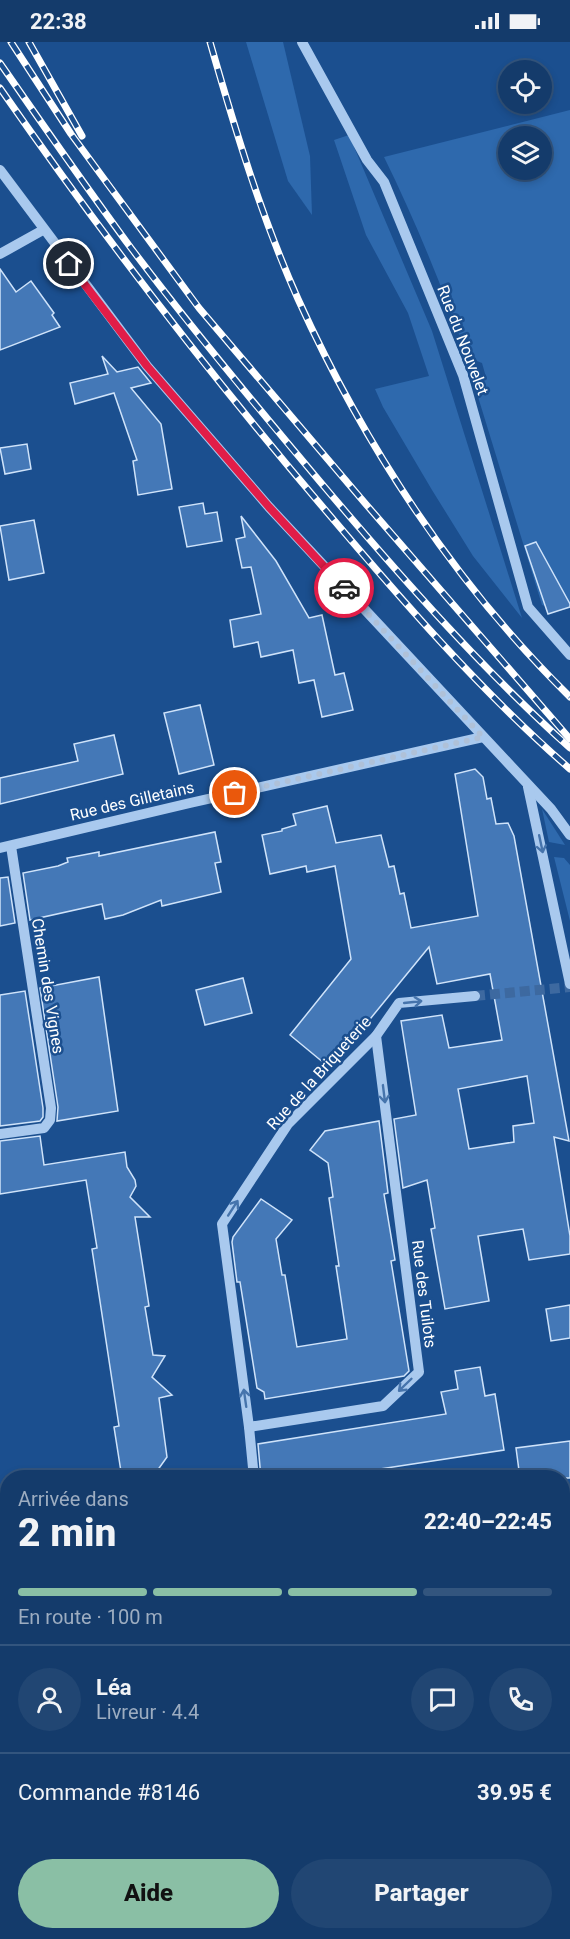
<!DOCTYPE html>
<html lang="fr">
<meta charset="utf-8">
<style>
:root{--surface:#143b6b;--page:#214673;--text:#f1f3f6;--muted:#9dadc1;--line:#33557e;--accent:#8abfa5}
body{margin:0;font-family:Roboto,sans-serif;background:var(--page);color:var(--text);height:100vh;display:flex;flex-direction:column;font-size:22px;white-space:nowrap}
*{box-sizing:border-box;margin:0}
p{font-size:20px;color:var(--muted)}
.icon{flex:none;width:33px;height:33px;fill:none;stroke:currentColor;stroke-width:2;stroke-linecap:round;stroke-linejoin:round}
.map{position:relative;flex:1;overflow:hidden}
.details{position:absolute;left:0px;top:1428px;width:570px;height:470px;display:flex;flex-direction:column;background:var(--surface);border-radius:24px 24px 0 0;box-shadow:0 3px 9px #0003,0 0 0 2px var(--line)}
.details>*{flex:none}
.tools{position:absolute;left:498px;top:18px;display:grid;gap:12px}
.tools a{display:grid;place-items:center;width:54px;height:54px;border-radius:50%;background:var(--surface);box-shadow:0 3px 9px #0003,0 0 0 2px var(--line);font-size:30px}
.pin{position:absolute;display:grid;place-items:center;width:51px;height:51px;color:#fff;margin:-26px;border:3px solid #fff;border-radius:50%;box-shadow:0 2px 6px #0007}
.courier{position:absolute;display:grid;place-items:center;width:60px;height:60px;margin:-30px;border:4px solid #e11d48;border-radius:50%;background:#fff;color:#222;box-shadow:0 2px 8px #0007}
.summary em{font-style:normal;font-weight:800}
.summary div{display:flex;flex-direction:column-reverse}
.summary{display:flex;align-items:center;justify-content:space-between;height:102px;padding:0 18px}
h1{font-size:39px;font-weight:800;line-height:45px}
.bar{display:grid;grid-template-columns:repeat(4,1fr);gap:9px 6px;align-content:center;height:72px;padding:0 18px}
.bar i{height:8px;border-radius:4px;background:var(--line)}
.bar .selected{background:var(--accent)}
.bar p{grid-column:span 4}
.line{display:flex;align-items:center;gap:15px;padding:0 18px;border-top:2px solid var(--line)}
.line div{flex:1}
.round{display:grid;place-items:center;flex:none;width:63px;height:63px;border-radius:32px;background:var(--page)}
.button{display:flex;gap:12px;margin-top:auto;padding:12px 18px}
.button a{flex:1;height:69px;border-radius:36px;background:var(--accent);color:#111;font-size:24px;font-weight:800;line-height:69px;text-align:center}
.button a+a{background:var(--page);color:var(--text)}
.status{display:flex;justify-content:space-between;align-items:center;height:42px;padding:0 30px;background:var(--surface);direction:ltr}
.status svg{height:16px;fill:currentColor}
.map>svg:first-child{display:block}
</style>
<div class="status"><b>22:38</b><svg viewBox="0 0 49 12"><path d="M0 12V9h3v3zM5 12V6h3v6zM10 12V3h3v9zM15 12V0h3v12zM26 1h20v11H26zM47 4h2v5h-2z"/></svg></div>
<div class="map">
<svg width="570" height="1897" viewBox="0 0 570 1897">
<rect width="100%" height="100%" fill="#1b4f8f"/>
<g fill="#2e69ad" fill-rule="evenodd">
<path d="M 246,0 L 283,0 L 310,114 L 312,173 L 288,139 Z"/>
<path d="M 570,68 L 570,566 L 559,569 L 542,563 L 475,345 L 486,335 L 482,321 L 474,318 L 468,318 C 444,249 416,180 384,115 ZM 508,94 L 542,94 L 542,128 L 508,128 Z"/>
<path d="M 349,93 L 432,289 L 522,576 L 473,514 L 432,448 L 383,365 L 375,347 L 429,334 L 408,271 L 366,193 L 334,98 Z"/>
<path d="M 542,767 L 565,803 L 549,800 Z"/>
<path d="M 554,815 L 564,816 L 570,823 L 570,879 Z"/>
<path d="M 570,1615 L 570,1667 L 563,1673 L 563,1619 Z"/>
<path d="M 205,1890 L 305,1890 L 296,1897 L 197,1897 Z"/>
</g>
<g fill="#4478b7" stroke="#cfe3fa" stroke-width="1.5" fill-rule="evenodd">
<path d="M 0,227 L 16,250 L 31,239 L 54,271 L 52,273 L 60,285 L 0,308 Z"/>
<path d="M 102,314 L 117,330 L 138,325 L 151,341 L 131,346 L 161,382 L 172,447 L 138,453 L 133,419 L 137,418 L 114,351 L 75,362 L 70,341 L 108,332 Z"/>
<path d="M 27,402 L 31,427 L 5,432 L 0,406 Z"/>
<path d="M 203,461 L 205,472 L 217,470 L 222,499 L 187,505 L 179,465 Z"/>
<path d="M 241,474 L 276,519 L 309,576 L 322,573 L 335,633 L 344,631 L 353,668 L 322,675 L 314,638 L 299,641 L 293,608 L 261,615 L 258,600 L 234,605 L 230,578 L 261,572 L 251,525 L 242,526 L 236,497 L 245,495 Z"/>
<path d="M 34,478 L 44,531 L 9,538 L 0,484 Z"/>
<path d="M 536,500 L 570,562 L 570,565 L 548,572 L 525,504 Z"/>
<path d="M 200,663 L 214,723 L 179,732 L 164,671 Z"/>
<path d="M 114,693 L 123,732 L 0,762 L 0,736 L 78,719 L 74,702 Z"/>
<path d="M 475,727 L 483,735 L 487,757 L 491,756 L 496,782 L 508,781 L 514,794 L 569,1099 L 554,1095 L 570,1194 L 570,1212 L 529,1218 L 523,1187 L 478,1194 L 489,1259 L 445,1267 L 431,1187 L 435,1186 L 427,1138 L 403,1146 L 394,1077 L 416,1073 L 401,979 L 442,973 L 449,1006 L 502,998 L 490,932 L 437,942 L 429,905 L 330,1026 L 290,993 L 351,917 L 335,824 L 307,830 L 306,824 L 270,832 L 262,793 L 282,789 L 282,787 L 296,783 L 293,772 L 327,764 L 336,801 L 381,793 L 389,825 L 394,824 L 400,852 L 404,851 L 411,886 L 478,874 L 455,732 ZM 527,1034 L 534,1081 L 513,1084 L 514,1100 L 469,1107 L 458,1047 Z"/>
<path d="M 215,790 L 221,820 L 215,821 L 221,850 L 162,864 L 161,858 L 123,873 L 105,877 L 102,862 L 30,878 L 23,831 L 58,824 L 68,820 L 67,816 L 99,810 L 99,814 Z"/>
<path d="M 8,835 L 15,881 L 0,884 L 0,836 Z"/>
<path d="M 99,935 L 118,1069 L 57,1079 L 58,1065 L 40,946 Z"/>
<path d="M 243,936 L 252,971 L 205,983 L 196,948 Z"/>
<path d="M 25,949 L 43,1066 L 43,1075 L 40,1079 L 0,1084 L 0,953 Z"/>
<path d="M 379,1079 L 388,1151 L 384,1152 L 395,1218 L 391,1219 L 409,1329 L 404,1334 L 265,1357 L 264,1350 L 257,1346 L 240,1240 L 237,1240 L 232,1200 L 233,1195 L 261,1157 L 292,1178 L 276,1197 L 282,1233 L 285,1233 L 297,1305 L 347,1297 L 336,1224 L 339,1224 L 329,1156 L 333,1155 L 328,1121 L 310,1108 L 325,1089 Z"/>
<path d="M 40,1094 L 44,1123 L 125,1110 L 127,1125 L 135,1138 L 136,1144 L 130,1155 L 150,1175 L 135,1175 L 149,1264 L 145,1265 L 153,1313 L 165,1314 L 152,1335 L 172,1353 L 159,1356 L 167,1415 L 152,1436 L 122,1436 L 114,1385 L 119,1384 L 92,1207 L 97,1206 L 86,1138 L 0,1152 L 0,1099 Z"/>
<path d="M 570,1263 L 570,1296 L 551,1299 L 546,1267 Z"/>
<path d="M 480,1325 L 485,1354 L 495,1352 L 504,1408 L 380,1427 L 340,1436 L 261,1436 L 258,1402 L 446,1372 L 441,1350 L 458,1347 L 455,1329 Z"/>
<path d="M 570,1399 L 570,1436 L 520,1436 L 516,1406 Z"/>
</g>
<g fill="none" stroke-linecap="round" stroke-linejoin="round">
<path stroke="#3d69a0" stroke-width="10" stroke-dasharray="10 5" stroke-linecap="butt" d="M 475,954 L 570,945"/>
<g stroke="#a9c9ee" stroke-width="10">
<path d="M 302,0 L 367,118 L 384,140 L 463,333 L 528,565 L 570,613"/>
<path d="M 0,128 L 147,324 L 269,465 L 551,767 L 570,793"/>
<path d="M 0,212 L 43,188"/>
<path d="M 528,745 L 570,942"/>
<path d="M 0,806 L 190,761 L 483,695"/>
<path d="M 0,1092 L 44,1086 L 50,1078 L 51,1066 L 11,804"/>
<path d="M 249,1385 L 383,1364 L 419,1330 L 376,994"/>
<path d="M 254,1436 L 249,1385 L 222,1182 L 288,1082 L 376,994 L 399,961 L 475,954"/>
<path d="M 562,1523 L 570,1522"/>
<path d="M 0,1729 L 8,1726"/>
<path d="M 562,1799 L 570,1793"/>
<path d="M 441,1897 L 450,1890"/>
</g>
<g stroke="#f0f6ff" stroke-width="15">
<path d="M 562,1697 L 570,1690"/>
<path d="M 562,1717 L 570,1712"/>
<path d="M 331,1897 L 339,1890"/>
</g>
<g stroke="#fff" stroke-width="7">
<g id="rail">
<path d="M 11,0 L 71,92 L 199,266 L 364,460 L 570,697"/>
<path d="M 29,0 L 82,94"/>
<path d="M 210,0 C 235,87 261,174 298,257 C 364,403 455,542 570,655"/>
<path d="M 0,21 C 43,83 86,145 131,206 C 192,287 257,365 322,442 C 400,534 480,625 570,706"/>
<path d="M 0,46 C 100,190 207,329 321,463 C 399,555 479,648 570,727"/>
</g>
</g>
<use href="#rail" stroke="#1b4f8f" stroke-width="4.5" stroke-dasharray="14" stroke-linecap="butt"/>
</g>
<defs><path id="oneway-shaft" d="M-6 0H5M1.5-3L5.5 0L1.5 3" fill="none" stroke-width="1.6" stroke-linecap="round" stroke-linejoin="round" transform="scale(1.5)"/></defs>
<g stroke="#4674ac">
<use href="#oneway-shaft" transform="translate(541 802) rotate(78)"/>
<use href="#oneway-shaft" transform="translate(413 960) rotate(-6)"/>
<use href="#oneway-shaft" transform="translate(384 1052) rotate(83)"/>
<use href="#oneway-shaft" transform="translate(233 1166) rotate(-57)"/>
<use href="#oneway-shaft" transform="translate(405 1343) rotate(136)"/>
<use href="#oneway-shaft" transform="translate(245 1356) rotate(-98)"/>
</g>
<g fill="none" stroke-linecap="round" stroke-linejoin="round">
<path stroke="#afc1d8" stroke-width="6" stroke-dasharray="0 10.8" d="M 235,751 L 483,695 L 344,546"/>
<path stroke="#e11d48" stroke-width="8" d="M 69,222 L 147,324 L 269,465 L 344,546"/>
</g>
<g text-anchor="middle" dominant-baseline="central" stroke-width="5" stroke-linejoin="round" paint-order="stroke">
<g font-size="16" fill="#fff" stroke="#1b4f8f">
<text transform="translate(463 298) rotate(69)">Rue du Nouvelet</text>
<text transform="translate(132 759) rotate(-13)">Rue des Gilletains</text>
<text transform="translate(48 944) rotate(81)">Chemin des Vignes</text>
<text transform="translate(319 1031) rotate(-48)">Rue de la Briqueterie</text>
<text transform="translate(424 1252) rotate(83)">Rue des Tuilots</text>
</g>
</g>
</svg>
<div class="tools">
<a><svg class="icon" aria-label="locate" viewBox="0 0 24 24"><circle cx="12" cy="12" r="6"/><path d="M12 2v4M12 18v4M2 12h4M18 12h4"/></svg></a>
<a><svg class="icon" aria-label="layers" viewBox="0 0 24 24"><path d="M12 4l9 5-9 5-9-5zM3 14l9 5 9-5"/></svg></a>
</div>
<div class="pin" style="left:235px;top:751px;background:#ea580c"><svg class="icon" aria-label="bag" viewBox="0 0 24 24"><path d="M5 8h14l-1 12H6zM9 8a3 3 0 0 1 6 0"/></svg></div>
<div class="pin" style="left:69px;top:222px;background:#1f2937"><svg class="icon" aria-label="home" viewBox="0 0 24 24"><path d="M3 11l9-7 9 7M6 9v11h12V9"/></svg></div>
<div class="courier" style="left:344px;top:546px"><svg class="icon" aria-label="car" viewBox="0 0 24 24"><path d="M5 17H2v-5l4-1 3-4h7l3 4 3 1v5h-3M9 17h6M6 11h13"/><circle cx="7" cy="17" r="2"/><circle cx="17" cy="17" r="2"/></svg></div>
<section class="details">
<div class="summary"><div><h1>2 min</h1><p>Arrivée dans</p></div><em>22:40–22:45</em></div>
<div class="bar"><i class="selected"></i><i class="selected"></i><i class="selected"></i><i></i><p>En route · 100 m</p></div>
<div class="line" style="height:108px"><a class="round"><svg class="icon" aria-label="person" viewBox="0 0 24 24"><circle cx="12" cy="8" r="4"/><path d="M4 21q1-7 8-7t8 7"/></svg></a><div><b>Léa</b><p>Livreur · 4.4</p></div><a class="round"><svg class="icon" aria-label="chat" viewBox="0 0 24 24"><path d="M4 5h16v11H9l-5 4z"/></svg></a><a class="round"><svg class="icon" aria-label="phone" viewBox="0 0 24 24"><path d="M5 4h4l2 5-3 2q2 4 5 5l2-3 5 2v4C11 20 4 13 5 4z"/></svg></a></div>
<div class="line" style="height:78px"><div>Commande #8146</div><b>39.95 €</b></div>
<div class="button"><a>Aide</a><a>Partager</a></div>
</section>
</div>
